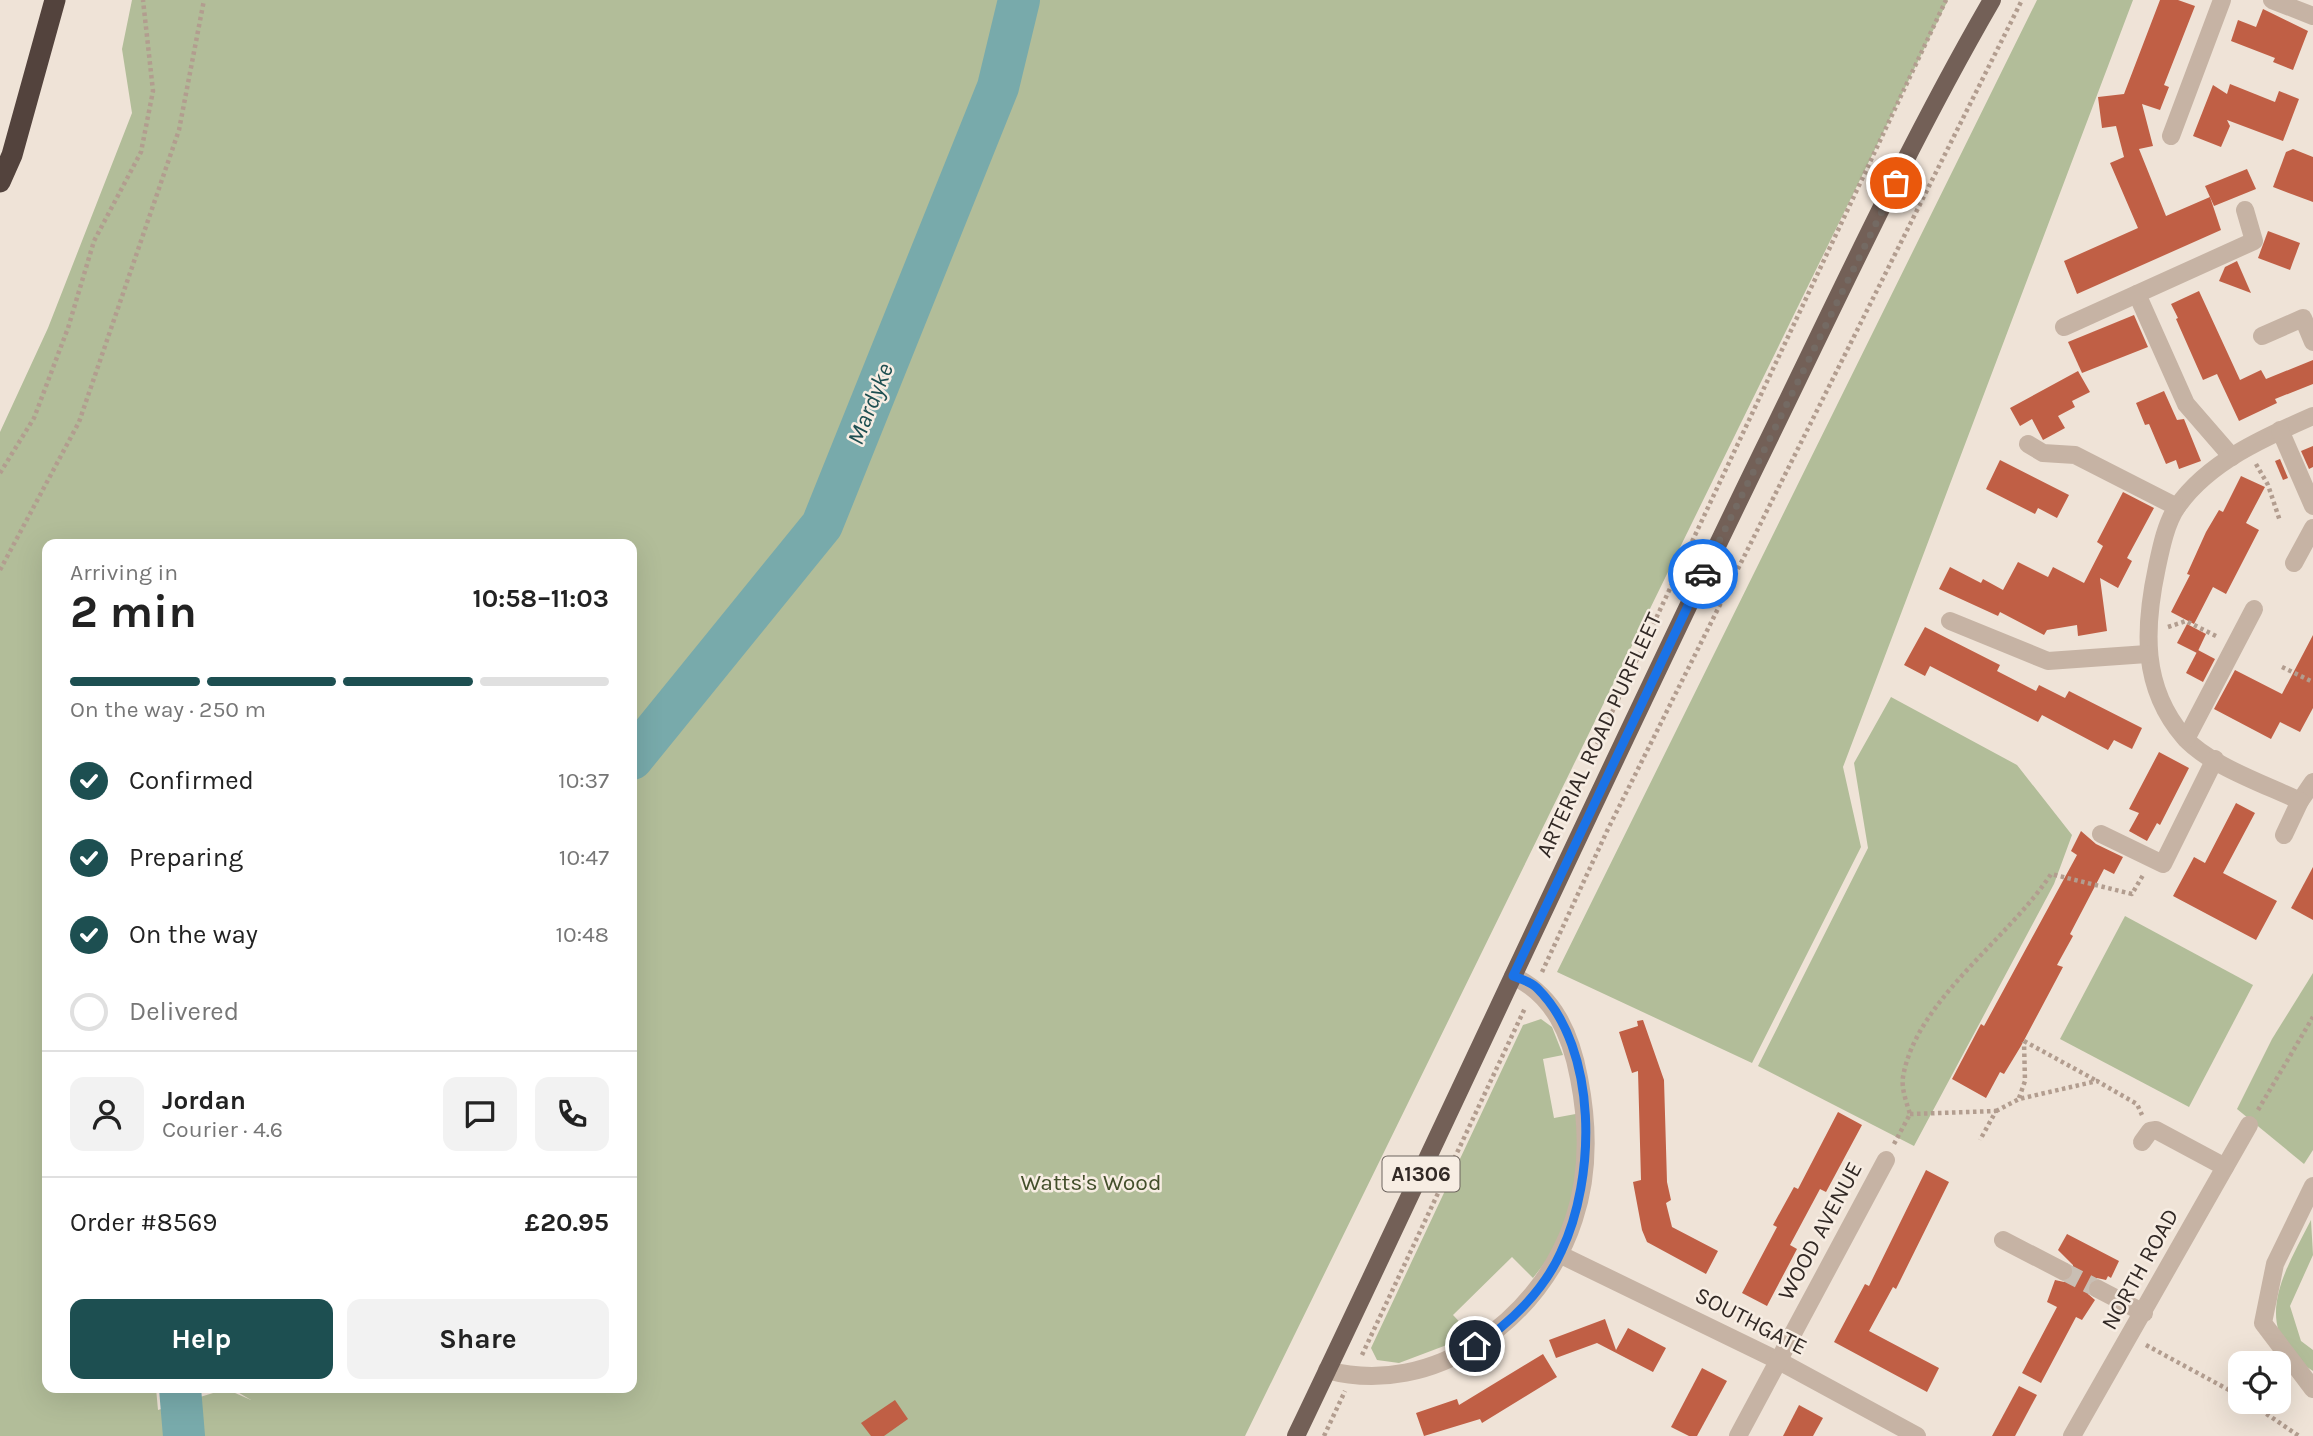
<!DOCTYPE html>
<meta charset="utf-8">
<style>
:root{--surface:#fff;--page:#f2f2f2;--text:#222;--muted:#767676;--line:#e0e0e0;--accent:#1d4f51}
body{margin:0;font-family:Karla,sans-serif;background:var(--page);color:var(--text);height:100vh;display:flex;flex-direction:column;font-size:26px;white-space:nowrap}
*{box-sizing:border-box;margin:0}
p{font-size:23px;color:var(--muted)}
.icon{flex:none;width:38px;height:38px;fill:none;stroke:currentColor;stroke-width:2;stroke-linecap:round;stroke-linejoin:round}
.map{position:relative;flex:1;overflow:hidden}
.drawer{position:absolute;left:42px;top:539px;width:595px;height:854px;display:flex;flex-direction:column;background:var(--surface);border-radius:14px;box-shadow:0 7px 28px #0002}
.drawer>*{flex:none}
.fabs{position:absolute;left:2228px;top:1351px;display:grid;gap:14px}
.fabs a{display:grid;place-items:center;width:63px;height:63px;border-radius:14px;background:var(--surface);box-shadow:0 7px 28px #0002;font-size:35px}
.pin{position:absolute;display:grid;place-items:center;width:60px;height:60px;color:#fff;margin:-30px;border:4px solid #fff;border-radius:50%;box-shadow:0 2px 7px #0007}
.courier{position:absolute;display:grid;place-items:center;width:70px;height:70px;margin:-35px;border:5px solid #1a73e8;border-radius:50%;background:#fff;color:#222;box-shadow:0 2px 9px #0007}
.summary em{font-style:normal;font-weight:700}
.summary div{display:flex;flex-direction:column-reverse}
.summary{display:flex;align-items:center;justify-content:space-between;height:119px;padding:0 28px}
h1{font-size:46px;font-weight:700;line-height:52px}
.bar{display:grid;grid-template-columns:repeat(4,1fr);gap:10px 7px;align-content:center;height:84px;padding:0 28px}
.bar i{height:9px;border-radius:5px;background:var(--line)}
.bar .on{background:var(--accent)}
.bar p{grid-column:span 4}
.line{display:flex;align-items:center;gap:18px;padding:0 28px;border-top:2px solid var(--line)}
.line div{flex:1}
.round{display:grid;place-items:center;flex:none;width:74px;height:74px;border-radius:14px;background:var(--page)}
ol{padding:0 28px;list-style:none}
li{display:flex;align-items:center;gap:21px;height:77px}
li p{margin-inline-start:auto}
li .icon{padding:7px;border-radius:50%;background:var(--accent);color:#fff;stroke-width:4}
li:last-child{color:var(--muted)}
li i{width:38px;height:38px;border:4px solid var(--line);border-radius:50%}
.button{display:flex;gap:14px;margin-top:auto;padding:14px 28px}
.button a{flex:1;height:80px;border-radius:14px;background:var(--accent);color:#fff;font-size:28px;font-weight:700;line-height:80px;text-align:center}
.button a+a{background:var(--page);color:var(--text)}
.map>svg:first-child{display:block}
</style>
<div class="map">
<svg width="2313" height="1436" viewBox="0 0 2313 1436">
<rect width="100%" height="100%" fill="#efe3d7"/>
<g fill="#b2bd99" fill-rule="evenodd">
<path d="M 132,0 L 1948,0 L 1245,1436 L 0,1436 L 0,432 L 48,328 L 132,113 L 122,49 ZM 47,544 L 632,544 L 632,1388 L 231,1388 L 251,1400 L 226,1389 L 158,1410 L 156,1388 L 47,1388 Z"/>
<path d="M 2037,0 L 2133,0 L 1843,767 L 1861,847 L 1752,1063 L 1557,972 Z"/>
<path d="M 1891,697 L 2017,765 L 2072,835 L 2054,884 L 1914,1146 L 1758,1066 L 1868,848 L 1854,763 Z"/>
<path d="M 2125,916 L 2253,985 L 2189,1107 L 2060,1039 Z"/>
<path d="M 2313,973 L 2313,1150 L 2304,1164 L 2237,1109 L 2272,1039 Z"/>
<path d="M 1541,1019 L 1552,1027 L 1563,1055 L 1543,1059 L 1554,1118 L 1581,1113 L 1579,1184 L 1554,1251 L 1533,1278 L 1512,1257 L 1453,1315 L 1469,1332 L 1452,1343 L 1399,1363 L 1377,1360 L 1371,1348 L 1523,1025 Z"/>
<path d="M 2311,1220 L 2313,1255 L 2290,1306 L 2301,1341 L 2313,1350 L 2313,1371 C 2247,1329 2284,1273 2311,1220 Z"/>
</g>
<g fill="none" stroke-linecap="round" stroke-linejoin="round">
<g stroke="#78aaab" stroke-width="42">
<path d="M 632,759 L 822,525 L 998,87 L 1019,0"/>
<path d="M 180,1388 L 184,1436"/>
</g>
</g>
<g fill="#c05f45">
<path d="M 2160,0 L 2178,0 L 2195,6 L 2164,85 L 2169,87 L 2160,110 L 2142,104 L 2153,146 L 2139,149 L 2166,216 L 2210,197 L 2221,230 L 2077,294 L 2064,261 L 2138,228 L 2110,163 L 2124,157 L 2116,126 L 2102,128 L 2098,97 L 2124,94 Z"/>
<path d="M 2263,9 L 2308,31 L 2293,70 L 2273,62 L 2275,58 L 2231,41 L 2238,20 L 2256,27 Z"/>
<path d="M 2230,84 L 2275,102 L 2279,91 L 2299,99 L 2283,141 L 2227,120 L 2230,126 L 2221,147 L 2193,136 L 2213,85 L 2227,94 Z"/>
<path d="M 2293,149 L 2313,157 L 2313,202 L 2273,187 L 2286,152 Z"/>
<path d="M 2247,169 L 2256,189 L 2214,206 L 2205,186 Z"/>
<path d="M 2268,231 L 2300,243 L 2290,270 L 2258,258 Z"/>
<path d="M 2237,261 L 2251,293 L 2219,281 L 2225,267 Z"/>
<path d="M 2199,291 L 2240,380 L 2261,370 L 2266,379 L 2313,360 L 2313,384 L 2275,399 L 2277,403 L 2239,421 L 2217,374 L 2203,380 L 2176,319 L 2178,318 L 2171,304 Z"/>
<path d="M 2134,315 L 2148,347 L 2082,373 L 2068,342 Z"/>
<path d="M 2078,371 L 2090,392 L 2072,401 L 2075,407 L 2058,416 L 2065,428 L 2043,440 L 2032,419 L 2020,426 L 2010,408 Z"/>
<path d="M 2164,391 L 2177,420 L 2184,419 L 2201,461 L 2179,469 L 2176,460 L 2166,464 L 2149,424 L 2145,425 L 2136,403 Z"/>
<path d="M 2313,446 L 2313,467 L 2309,469 L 2301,451 Z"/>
<path d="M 2280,459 L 2288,478 L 2283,480 L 2275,461 Z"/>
<path d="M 2000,460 L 2069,495 L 2057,518 L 2038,508 L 2035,514 L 1986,489 Z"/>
<path d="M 2241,476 L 2265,487 L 2246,523 L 2259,530 L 2226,594 L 2213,587 L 2194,624 L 2171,612 L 2190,575 L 2187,574 L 2206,532 L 2219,510 L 2223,512 Z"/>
<path d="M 2123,492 L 2154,508 L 2127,558 L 2132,561 L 2118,588 L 2100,578 L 2107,631 L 2078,636 L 2077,625 L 2047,630 L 2044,635 L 2000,612 L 1998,616 L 1939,589 L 1950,567 L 1981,583 L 1983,579 L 2003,590 L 2018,562 L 2048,577 L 2053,567 L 2084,583 L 2103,546 L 2097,542 Z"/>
<path d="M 2187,624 L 2206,634 L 2197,653 L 2177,643 Z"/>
<path d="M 1925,627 L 2000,665 L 1997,671 L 2036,691 L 2039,685 L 2065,698 L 2069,691 L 2142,728 L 2132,749 L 2114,740 L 2108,750 L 2042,715 L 2038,722 L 1930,666 L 1925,676 L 1904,665 Z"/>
<path d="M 2313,635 L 2313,708 L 2300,732 L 2280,722 L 2271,739 L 2214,709 L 2235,670 L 2282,694 Z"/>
<path d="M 2198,650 L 2215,659 L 2203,682 L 2186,673 Z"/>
<path d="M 2159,752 L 2189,768 L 2160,825 L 2157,823 L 2147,841 L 2129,831 L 2139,813 L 2129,809 Z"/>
<path d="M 2236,803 L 2255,813 L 2223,873 L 2277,901 L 2256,940 L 2173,896 L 2194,857 L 2205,863 Z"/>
<path d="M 2081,831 L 2096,844 L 2123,857 L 2114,874 L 2104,869 L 2070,934 L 2073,936 L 2057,965 L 2063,967 L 2021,1046 L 2004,1074 L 2000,1072 L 1986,1098 L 1952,1079 L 1981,1024 L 1984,1026 L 2077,855 L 2071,851 Z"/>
<path d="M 2313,867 L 2313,920 L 2291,908 Z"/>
<path d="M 1643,1020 L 1664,1080 L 1667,1182 L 1671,1200 L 1666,1203 L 1672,1227 L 1718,1251 L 1706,1274 L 1647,1242 L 1642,1230 L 1633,1182 L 1641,1180 L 1638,1071 L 1632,1073 L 1619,1032 L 1638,1026 L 1637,1021 Z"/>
<path d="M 1838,1112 L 1862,1125 L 1826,1192 L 1820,1189 L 1790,1245 L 1797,1249 L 1767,1306 L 1742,1293 L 1777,1227 L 1773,1225 L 1794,1187 L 1798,1189 Z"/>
<path d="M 1926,1170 L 1949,1182 L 1896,1289 L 1893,1287 L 1869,1331 L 1939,1368 L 1927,1392 L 1834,1342 L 1865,1284 L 1869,1286 Z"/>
<path d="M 2067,1234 L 2119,1261 L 2111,1278 L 2108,1276 L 2106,1280 L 2097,1278 L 2088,1283 L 2088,1294 L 2095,1300 L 2082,1320 L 2076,1317 L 2041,1383 L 2022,1373 L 2057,1307 L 2047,1302 L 2055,1280 L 2064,1282 L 2073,1276 L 2073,1265 L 2058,1250 Z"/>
<path d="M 1605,1319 L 1616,1350 L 1628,1328 L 1666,1348 L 1653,1372 L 1597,1343 L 1556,1358 L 1549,1340 Z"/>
<path d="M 1543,1354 L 1557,1377 L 1482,1423 L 1480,1419 L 1424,1436 L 1416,1413 L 1457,1399 L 1459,1405 Z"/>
<path d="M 1702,1368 L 1727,1381 L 1697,1436 L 1689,1436 L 1671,1427 Z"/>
<path d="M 2019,1386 L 2037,1395 L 2015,1436 L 1992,1436 Z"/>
<path d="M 895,1400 L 908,1419 L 884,1436 L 871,1436 L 861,1423 Z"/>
<path d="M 1799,1405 L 1823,1418 L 1813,1436 L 1783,1436 Z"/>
</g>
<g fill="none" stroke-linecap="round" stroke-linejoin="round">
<path stroke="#c9beb3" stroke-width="18" stroke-dasharray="18 9" stroke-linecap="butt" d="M 2063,1271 L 2098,1289"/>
<g stroke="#b29d8f" stroke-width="4.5" stroke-dasharray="3.5 3.5" stroke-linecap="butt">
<path d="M 2256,464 L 2268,485 L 2280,521"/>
<path d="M 0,473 L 34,418 L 68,328 L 94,241 L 141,152 L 153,91 L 143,0"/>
<path d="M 0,570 L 79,422 L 179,130 L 204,0"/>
<path d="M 2168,627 L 2186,621 L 2218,637"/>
<path d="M 2282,667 L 2313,682"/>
<path d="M 1591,757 L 1946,0"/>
<path d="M 1542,972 L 1607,831 L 2022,0"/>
<path d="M 2024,1041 L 2097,1081"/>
<path d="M 2019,1098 L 2025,1081 L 2024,1042"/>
<path d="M 2258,1110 L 2313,1017"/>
<path d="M 1996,1111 L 2019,1099 L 2097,1081 L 2137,1104 L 2142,1115"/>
<path d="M 1910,1114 L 1996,1111 L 1980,1140"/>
<path d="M 1894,1144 L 1910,1114 C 1907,1104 1901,1088 1903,1077 C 1916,1000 2009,939 2051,874 L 2132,894 L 2143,875"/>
<path d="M 2146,1345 L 2240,1396"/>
<path d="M 1362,1355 L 1525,1008"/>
<path d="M 2249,1402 L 2299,1436"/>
<path d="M 1324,1436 L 1345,1391"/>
</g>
<g stroke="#c6b3a4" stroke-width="18">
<path d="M 2272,0 L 2313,16"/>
<path d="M 2171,136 L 2222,0"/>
<path d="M 2137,294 L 2186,404 L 2232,457"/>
<path d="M 2064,327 L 2254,241 L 2245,210"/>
<path d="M 2262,336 L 2303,318 L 2313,342"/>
<path d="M 2313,416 C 2265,437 2208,462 2177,507 C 2166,523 2161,548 2157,567 C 2144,628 2141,687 2184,737 C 2208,765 2267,785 2300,801 L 2313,782"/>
<path d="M 2280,430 L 2313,506"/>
<path d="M 2028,444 L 2043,453 L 2075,455 L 2177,507"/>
<path d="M 2294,563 L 2313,528"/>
<path d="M 1950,621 L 2048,661 L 2147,654"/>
<path d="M 2186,739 L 2254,609"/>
<path d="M 2101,834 L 2163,864 L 2215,759"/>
<path d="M 2284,835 L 2300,801"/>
<path d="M 2142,1142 L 2150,1131 L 2156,1130 L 2225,1167"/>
<path d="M 2313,1186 L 2275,1264 L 2263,1323 L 2313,1389"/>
<path d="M 2003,1240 L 2063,1271"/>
<path d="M 1561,1255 L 1779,1361 L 1917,1436"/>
<path d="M 2098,1289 L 2144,1313"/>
<path d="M 1327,1370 C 1433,1399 1542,1319 1574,1219 C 1589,1174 1588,1124 1579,1078 C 1571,1035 1554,995 1513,976"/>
<path d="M 1738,1436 L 1886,1160"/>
<path d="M 2072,1436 L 2249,1125"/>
</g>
<path stroke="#736057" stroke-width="18" d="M 1296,1436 C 1453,1108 1604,777 1763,451 C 1837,300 1908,145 1992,0"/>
<path stroke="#53433d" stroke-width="21" d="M 0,182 L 12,155 L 55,0"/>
</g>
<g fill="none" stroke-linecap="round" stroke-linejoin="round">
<path stroke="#746a63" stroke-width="7" stroke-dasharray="0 12.6" d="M 1703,574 L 1896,183"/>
<path stroke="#1a73e8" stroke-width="9" d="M 1475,1346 C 1510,1324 1544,1290 1561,1252 C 1596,1179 1599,1049 1537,988 C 1531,982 1521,979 1513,976 L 1703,574"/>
</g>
<g text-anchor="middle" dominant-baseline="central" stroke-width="5" stroke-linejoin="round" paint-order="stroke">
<rect fill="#f7ede3" stroke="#6d645e" stroke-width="2" x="1382.5" y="1156.5" width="77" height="35" rx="5"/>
<g font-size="21" font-weight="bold" fill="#322925">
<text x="1421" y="1174">A1306</text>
</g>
<g font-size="23" fill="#322925" stroke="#f7ede3">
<text transform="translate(1599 735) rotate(-65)">ARTERIAL ROAD PURFLEET</text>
<text transform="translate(1820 1231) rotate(-62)">WOOD AVENUE</text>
<text transform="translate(2140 1269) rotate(-61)">NORTH ROAD</text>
<text transform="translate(1751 1321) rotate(27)">SOUTHGATE</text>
</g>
<g font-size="23" fill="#434f2b" stroke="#f7ede3">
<text x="1091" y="1182">Watts's Wood</text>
</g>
<g font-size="24" font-style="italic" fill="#1d4f51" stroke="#f7ede3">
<text transform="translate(870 404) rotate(-68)">Mardyke</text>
</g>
</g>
</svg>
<div class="fabs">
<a><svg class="icon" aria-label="locate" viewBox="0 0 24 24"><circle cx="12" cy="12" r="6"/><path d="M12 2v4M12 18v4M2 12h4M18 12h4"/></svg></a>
</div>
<div class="pin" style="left:1896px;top:183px;background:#ea580c"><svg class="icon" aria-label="bag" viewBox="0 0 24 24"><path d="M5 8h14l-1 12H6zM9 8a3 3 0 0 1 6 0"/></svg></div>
<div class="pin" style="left:1475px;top:1346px;background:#1f2937"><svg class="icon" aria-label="home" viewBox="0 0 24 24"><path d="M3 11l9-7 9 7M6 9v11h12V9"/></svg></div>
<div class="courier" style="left:1703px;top:574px"><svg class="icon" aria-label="car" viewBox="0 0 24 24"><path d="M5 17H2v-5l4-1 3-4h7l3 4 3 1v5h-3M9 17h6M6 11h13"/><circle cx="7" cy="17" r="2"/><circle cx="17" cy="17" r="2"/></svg></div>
<section class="drawer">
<div class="summary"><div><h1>2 min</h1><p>Arriving in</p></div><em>10:58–11:03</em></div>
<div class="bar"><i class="on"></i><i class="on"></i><i class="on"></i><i></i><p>On the way · 250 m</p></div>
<ol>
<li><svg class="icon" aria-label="check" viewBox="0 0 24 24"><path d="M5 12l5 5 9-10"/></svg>Confirmed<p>10:37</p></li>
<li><svg class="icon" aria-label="check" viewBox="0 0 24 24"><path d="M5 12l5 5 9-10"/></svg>Preparing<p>10:47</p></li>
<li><svg class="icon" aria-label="check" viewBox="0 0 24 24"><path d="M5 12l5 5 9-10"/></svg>On the way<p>10:48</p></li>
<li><i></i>Delivered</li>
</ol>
<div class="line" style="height:126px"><a class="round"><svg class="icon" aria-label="person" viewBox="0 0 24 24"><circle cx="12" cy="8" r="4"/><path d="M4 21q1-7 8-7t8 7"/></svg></a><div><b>Jordan</b><p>Courier · 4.6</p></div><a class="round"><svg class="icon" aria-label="chat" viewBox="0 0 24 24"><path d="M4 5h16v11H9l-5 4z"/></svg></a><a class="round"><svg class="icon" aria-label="phone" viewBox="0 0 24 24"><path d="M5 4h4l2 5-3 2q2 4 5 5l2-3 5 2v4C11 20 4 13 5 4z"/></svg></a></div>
<div class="line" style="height:91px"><div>Order #8569</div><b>£20.95</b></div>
<div class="button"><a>Help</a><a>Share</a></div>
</section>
</div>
